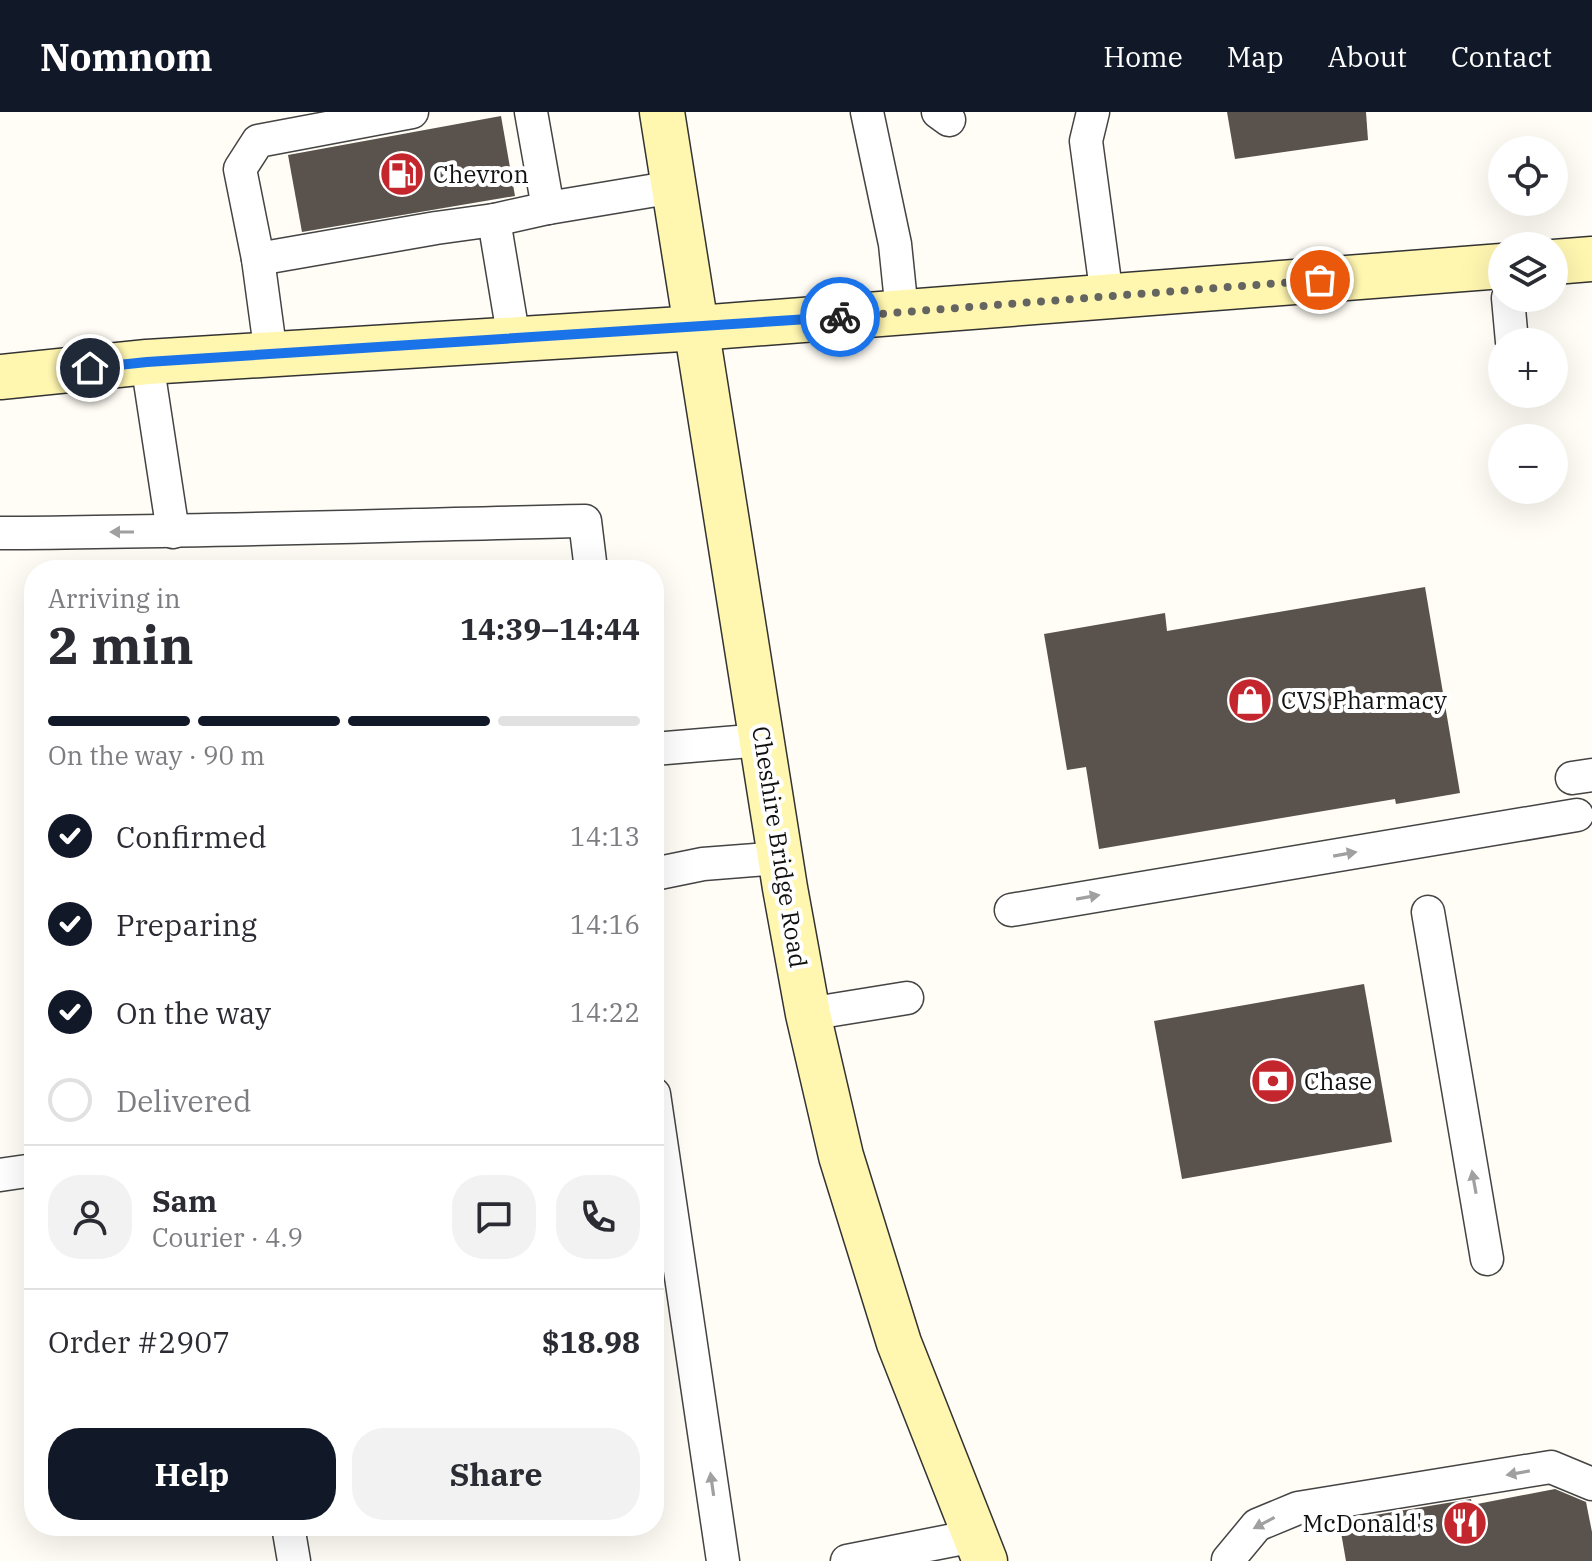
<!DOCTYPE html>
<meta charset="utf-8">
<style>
:root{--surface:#fff;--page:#f2f2f3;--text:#2b2b33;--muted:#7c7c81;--line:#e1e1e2;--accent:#111827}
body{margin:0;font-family:"IBM Plex Serif",serif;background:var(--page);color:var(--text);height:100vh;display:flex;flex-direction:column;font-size:30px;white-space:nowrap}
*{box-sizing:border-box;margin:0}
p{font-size:26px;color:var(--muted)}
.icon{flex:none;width:44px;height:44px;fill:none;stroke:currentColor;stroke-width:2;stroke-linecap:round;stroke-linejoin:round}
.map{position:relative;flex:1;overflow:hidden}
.panel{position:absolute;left:24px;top:448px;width:640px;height:976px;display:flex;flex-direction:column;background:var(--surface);border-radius:32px;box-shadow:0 8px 32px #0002}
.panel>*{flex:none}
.tools{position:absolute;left:1488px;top:24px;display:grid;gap:16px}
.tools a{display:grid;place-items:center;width:80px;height:80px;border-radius:50%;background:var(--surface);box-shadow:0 8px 32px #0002;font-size:40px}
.pin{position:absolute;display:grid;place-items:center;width:68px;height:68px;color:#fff;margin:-34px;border:4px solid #fff;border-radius:50%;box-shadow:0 2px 8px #0007}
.courier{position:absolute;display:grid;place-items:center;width:80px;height:80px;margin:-40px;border:6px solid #1a73e8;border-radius:50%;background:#fff;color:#222;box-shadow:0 2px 10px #0007}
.headline em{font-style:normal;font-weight:800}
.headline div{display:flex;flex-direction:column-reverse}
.headline{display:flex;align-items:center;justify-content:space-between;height:136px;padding:0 24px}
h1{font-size:52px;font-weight:800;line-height:60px}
.bar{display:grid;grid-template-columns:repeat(4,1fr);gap:12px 8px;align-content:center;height:96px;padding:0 24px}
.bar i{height:10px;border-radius:6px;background:var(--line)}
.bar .on{background:var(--accent)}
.bar p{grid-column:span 4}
.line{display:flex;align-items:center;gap:20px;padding:0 24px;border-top:2px solid var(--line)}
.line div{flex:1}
.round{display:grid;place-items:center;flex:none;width:84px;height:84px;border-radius:32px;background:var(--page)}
ol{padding:0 24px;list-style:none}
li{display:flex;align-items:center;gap:24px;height:88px}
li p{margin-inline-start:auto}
li .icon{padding:8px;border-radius:50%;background:var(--accent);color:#fff;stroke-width:4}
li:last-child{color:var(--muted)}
li i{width:44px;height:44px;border:4px solid var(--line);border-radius:50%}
.action{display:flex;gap:16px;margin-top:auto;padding:16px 24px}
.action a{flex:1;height:92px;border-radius:32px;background:var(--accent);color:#fff;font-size:32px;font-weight:800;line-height:92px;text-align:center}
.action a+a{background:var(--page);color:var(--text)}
header{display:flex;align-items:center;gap:48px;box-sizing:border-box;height:112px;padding:0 40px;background:var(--accent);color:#fff}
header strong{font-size:38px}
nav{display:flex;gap:44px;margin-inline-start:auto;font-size:28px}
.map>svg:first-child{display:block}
</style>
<header>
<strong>Nomnom</strong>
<nav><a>Home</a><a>Map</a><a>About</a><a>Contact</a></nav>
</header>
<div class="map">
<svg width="1592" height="1449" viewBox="0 0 1592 1449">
<rect width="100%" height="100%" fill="#fffdf5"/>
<g fill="#5a524d">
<path d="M 1227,0 L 1366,0 L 1368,28 L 1235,47 Z"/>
<path d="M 501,4 L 515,84 L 302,120 L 288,43 Z"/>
<path d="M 1425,475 L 1460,681 L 1396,692 L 1395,687 L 1099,737 L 1086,655 L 1067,658 L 1044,522 L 1165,501 L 1167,519 Z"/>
<path d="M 1364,872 L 1392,1030 L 1182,1067 L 1154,909 Z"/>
<path d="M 1555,1377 L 1586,1390 L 1592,1420 L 1592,1449 L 1346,1449 L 1339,1409 L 1471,1387 L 1472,1393 Z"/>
</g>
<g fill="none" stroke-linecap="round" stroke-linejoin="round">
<g stroke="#444" stroke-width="35">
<g id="service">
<path d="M 531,0 L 548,96"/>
<path d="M 867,0 L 895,132 L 902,200"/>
<path d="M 938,0 L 949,8"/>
<path d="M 1093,0 L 1086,29 L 1107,185"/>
<path d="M 494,108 L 514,228"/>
<path d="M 258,147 L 436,116 L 494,108 L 548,96 L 674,75"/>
<path d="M 1508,186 L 1512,230"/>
<path d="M 271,243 L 258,147 L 240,57 L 258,29 L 412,0"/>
<path d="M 147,250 L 173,420"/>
<path d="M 0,421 C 195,420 390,413 585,409 L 591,458"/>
<path d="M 654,637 L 762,628"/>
<path d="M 1572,666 L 1592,663"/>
<path d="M 654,762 L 703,752 L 780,746"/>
<path d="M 1011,798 L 1577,703"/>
<path d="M 1428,800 L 1487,1147"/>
<path d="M 808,902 L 907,886"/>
<path d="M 654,982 L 723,1449"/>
<path d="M 0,1063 L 34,1058"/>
<path d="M 288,1414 L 294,1449"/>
<path d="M 1228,1448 L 1257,1413 L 1298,1396 L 1551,1355 L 1592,1372"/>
<path d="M 847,1449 L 974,1424"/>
</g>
</g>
<g stroke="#333" stroke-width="47">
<g id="secondary">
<path d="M 662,0 L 785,776 L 808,902 L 841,1044 L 899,1231 L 985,1449"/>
<path d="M 1554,150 L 1592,147"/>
<path d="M 0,265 L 147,250 L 698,216 L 1502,154"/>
</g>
</g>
<use href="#service" stroke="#fff" stroke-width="32"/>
<use href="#secondary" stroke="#fff6b0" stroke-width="44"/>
</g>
<defs><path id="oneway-solid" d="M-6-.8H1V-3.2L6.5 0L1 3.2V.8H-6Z" transform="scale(2)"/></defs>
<g fill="#a0a0a0">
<use href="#oneway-solid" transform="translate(122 420) rotate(180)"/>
<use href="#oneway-solid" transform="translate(1345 742) rotate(-10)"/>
<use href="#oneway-solid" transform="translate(1088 785) rotate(-10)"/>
<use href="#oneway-solid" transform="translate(1474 1070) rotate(-100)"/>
<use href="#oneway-solid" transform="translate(1518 1361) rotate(170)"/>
<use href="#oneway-solid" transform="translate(712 1372) rotate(-98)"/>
<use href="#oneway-solid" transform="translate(1264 1411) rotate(152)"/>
</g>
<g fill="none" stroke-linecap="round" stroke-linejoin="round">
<path stroke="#646461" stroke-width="8" stroke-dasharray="0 14.4" d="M 840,205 L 1320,168"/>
<path stroke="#1a73e8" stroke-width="10" d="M 90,256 L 147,250 L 840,205"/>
</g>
<defs>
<g id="fuel-disc" transform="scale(2.3)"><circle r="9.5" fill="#c4262e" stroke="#fff"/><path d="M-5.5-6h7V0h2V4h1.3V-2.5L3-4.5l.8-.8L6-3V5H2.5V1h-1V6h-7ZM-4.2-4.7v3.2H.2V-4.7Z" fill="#fff"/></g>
<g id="shop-disc" transform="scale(2.3)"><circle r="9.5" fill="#c4262e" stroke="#fff"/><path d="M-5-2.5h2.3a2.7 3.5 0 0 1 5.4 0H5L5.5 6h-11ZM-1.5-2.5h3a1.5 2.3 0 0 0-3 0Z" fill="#fff"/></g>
<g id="bank-disc" transform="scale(2.3)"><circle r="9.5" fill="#c4262e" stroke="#fff"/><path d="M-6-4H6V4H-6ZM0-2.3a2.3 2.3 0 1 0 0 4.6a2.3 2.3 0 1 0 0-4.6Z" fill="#fff"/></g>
<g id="restaurant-disc" transform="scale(2.3)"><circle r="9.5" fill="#c4262e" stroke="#fff"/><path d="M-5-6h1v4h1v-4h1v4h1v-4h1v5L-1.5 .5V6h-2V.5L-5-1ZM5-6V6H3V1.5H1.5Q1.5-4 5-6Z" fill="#fff"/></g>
</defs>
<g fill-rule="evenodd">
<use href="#fuel-disc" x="402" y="62"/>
<use href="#shop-disc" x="1250" y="588"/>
<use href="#bank-disc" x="1273" y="969"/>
<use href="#restaurant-disc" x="1465" y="1411"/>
</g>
<g text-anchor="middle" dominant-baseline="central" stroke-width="8" stroke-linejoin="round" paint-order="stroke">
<g font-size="24" fill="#111" stroke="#fff" text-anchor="start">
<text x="433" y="62">Chevron</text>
<text x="1281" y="588">CVS Pharmacy</text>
<text x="1304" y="969">Chase</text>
<text x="1434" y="1411" text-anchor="end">McDonald's</text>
</g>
<g font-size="24" fill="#111" stroke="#fff">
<text transform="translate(780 735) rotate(81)">Cheshire Bridge Road</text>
</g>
</g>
</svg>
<div class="tools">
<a><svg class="icon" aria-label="locate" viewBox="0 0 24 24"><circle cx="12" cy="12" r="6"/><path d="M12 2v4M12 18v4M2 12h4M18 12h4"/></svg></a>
<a><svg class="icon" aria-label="layers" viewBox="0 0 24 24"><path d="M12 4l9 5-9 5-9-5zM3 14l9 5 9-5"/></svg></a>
<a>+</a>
<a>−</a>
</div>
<div class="pin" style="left:1320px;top:168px;background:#ea580c"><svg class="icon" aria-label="bag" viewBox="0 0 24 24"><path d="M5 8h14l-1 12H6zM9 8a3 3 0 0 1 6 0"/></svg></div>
<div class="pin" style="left:90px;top:256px;background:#1f2937"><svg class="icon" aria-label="home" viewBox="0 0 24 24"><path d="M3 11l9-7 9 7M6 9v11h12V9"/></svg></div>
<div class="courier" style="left:840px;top:205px"><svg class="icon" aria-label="bike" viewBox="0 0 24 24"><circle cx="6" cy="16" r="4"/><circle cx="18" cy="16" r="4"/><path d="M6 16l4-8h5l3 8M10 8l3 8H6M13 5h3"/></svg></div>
<section class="panel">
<div class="headline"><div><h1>2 min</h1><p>Arriving in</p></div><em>14:39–14:44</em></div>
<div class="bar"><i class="on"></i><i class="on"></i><i class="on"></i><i></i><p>On the way · 90 m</p></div>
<ol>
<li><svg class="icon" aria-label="check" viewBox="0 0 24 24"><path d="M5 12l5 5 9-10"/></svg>Confirmed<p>14:13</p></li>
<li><svg class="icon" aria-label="check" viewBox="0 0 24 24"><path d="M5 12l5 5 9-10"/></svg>Preparing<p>14:16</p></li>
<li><svg class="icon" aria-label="check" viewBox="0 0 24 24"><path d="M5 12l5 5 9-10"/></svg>On the way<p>14:22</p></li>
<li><i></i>Delivered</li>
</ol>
<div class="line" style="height:144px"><a class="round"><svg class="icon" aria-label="person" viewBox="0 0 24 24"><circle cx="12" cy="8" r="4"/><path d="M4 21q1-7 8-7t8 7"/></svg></a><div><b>Sam</b><p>Courier · 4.9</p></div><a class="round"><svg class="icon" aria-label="chat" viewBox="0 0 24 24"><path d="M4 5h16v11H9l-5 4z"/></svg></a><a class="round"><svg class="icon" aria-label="phone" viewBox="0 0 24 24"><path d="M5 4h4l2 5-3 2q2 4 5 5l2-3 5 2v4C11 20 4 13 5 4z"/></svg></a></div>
<div class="line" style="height:104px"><div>Order #2907</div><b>$18.98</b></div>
<div class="action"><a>Help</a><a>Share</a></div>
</section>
</div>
